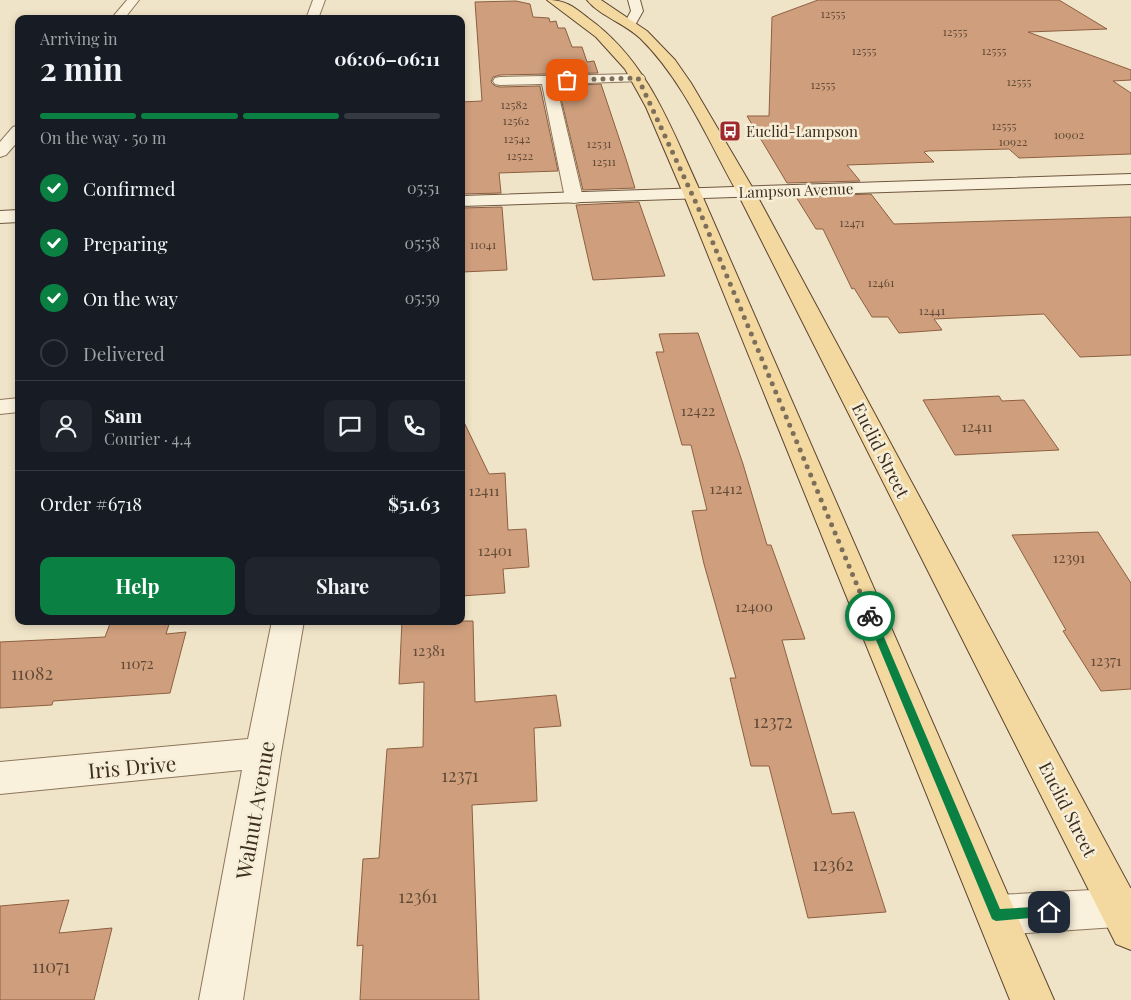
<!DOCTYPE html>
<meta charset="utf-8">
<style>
:root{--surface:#171b24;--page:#20242c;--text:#f1f3f6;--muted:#9ea1a6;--line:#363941;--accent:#0b8043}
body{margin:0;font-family:"Playfair Display",serif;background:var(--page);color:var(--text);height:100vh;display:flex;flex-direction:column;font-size:19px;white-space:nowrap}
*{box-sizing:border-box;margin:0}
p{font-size:16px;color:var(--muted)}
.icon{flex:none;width:28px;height:28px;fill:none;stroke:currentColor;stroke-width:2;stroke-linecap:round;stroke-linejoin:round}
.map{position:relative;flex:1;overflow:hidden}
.drawer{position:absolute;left:15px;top:15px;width:450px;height:610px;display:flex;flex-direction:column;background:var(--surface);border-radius:10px;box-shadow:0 2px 8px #0003}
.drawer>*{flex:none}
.pin{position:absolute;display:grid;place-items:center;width:42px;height:42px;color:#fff;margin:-21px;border-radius:10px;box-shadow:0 2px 8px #0006}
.courier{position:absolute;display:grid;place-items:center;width:50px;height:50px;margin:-25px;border:4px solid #0b8043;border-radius:50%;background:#fff;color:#222;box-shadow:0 1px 6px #0007}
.summary em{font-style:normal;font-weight:700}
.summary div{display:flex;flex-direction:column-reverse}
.summary{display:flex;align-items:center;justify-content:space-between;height:85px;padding:0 25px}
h1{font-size:32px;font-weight:700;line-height:38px}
.bar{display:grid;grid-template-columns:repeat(4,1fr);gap:8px 5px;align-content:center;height:60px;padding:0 25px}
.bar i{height:6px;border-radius:4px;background:var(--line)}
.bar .selected{background:var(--accent)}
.bar p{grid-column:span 4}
.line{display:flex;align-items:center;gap:12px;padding:0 25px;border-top:1px solid var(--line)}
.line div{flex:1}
.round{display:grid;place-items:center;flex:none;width:52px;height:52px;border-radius:10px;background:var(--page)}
ol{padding:0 25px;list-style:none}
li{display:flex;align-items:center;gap:15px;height:55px}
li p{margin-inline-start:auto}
li .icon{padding:5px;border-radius:50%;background:var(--accent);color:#fff;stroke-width:4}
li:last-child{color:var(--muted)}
li i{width:28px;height:28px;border:2px solid var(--line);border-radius:50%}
.action{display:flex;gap:10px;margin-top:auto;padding:10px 25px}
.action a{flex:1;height:58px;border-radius:10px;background:var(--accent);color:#fff;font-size:20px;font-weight:700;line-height:58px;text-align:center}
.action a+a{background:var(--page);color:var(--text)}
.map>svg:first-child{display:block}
</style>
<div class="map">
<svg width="1131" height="1000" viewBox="0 0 1131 1000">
<rect width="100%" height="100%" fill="#f0e4c8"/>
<g fill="#cf9f7d" stroke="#8d5f41">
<path d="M 818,0 L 1059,0 L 1107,29 L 1028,32 L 1131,70 L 1131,80 L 1113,81 L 1131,93 L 1131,154 L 1019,158 L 1009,149 L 928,151 L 924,152 L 934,162 L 847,165 L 860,181 L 787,183 L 747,116 L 769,116 L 772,17 Z"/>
<path d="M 516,1 L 530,4 L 533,17 L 549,18 L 550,22 L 556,21 L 558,28 L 565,28 L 572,47 L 582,47 L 587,62 L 594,61 L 598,73 L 500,75 L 493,77 L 491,82 L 495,86 L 500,87 L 540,86 L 558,171 L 499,173 L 501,193 L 461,194 L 461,102 L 482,101 L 475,2 Z"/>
<path d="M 601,84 L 626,159 L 635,188 L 583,190 L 558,86 Z"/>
<path d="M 871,194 L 894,224 L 1131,217 L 1131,355 L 1080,357 L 1044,314 L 934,319 L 942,330 L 899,333 L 888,317 L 872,317 L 854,288 L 852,289 L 823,229 L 816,229 L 796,197 Z"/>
<path d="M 639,202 L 665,276 L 593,280 L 576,205 Z"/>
<path d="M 502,207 L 507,270 L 462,272 L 461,208 Z"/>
<path d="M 698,333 L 743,464 L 767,545 L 771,545 L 805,639 L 782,640 L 832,814 L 854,812 L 886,912 L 808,918 L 769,766 L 751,766 L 730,678 L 736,678 L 704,564 L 692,511 L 707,510 L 691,445 L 682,445 L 656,352 L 664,352 L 659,334 Z"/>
<path d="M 999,396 L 1002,401 L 1024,400 L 1059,450 L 955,455 L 923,400 Z"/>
<path d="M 461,416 L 489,474 L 505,473 L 508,530 L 526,529 L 529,567 L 503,569 L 505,593 L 461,596 Z"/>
<path d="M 1098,532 L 1131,583 L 1131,689 L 1101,691 L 1063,631 L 1066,630 L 1012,535 Z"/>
<path d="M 111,621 L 170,621 L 166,634 L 186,632 L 170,693 L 53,701 L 52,705 L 0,708 L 0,642 L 105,637 Z"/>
<path d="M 402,621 L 473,621 L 475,702 L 556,695 L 561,726 L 534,728 L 537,801 L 472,805 L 479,1000 L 360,1000 L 363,945 L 357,946 L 363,859 L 379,858 L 387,749 L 423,747 L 424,682 L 399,684 Z"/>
<path d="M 69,900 L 59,933 L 112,928 L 94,1000 L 0,1000 L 0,906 Z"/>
</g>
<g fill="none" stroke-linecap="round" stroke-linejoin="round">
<g stroke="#8d765c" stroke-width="2">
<g id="street">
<path d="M 127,0 L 139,0 L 124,19 L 111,19 Z"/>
<path d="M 313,0 L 325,0 L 318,19 L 306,19 Z"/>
<path d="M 638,74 L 643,75 L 645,78 L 643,81 L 556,84 L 583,198 L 580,202 L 574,203 L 568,202 L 565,198 L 542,84 L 500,85 L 495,84 L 493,81 L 495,78 L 500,77 Z"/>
<path d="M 19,125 L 19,140 L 6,155 L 0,157 L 0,142 L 13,127 Z"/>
<path d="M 19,398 L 19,412 L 0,414 L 0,400 Z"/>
<path d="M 272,621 L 304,621 L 281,753 L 243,1000 L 199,1000 L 242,770 L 0,794 L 0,762 L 248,739 Z"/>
<path d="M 1131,888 L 1131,926 L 997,935 L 983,929 L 977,915 L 983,901 L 997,895 Z"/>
</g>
</g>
<g stroke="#6f573f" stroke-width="2">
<g id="secondary">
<path d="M 628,0 L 640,0 L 643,11 L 634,27 L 630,28 L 624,24 L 631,11 Z"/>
<path d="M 1131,174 L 1131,184 L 461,206 L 461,196 Z"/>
<path d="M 19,210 L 19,222 L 0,223 L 0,211 Z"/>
</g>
</g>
<g stroke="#5b4430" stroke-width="2">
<g id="primary">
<path d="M 547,0 C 566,0 574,7 588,18 C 648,61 671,128 701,193 L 1054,1000 L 1010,1000 L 683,193 L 646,107 L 625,69 L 596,37 Z"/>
<path d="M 587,0 L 601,0 L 647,31 L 675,60 L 691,83 L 755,192 L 1131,889 L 1131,950 L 1116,944 L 737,192 C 708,140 683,80 640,38 C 624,23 600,16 587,0 Z"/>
</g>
</g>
<use href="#street" fill="#faf1dc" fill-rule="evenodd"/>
<use href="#secondary" fill="#faf1dc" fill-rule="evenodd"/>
<use href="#primary" fill="#f3d9a0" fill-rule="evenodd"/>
</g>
<path fill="#0b8043" d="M 870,613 L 875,616 L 1000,909 L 1049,906 L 1053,908 L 1055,912 L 1053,916 L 996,921 L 992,919 L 866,616 Z"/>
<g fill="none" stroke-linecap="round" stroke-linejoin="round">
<path stroke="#7c6e5b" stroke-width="5" stroke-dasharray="0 9" d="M 567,80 L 638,78 L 697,205 L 870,616"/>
</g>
<defs>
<g id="bus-square" transform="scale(1.125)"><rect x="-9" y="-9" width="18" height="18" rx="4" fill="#9e2a2b" stroke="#f7eed8"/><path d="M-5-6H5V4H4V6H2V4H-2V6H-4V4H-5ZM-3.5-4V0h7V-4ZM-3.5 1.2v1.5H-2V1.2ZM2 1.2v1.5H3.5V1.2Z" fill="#fff"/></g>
</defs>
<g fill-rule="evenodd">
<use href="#bus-square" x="730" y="131"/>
</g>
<g text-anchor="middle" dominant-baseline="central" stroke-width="5" stroke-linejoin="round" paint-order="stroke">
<g font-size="12" fill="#624a37">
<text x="833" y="13">12555</text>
<text x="955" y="31">12555</text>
<text x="864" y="50">12555</text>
<text x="994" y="50">12555</text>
<text x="1019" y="81">12555</text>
<text x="823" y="84">12555</text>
<text x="514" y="104">12582</text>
<text x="516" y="120">12562</text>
<text x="1004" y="125">12555</text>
<text x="1069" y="134">10902</text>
<text x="517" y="138">12542</text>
<text x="1013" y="141">10922</text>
<text x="599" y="143">12531</text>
<text x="520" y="155">12522</text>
<text x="604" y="161">12511</text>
<text x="852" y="222">12471</text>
<text x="483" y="244">11041</text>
<text x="881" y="282">12461</text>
<text x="932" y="310">12441</text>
</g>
<g font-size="15" fill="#3d2e20" stroke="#f7eed8" text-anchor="start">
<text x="746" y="131">Euclid-Lampson</text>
</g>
<g font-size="15" fill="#3d2e20" stroke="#f7eed8">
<text transform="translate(796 190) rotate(-2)">Lampson Avenue</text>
</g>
<g font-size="15" fill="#624a37">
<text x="698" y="410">12422</text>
<text x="977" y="426">12411</text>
<text x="726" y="488">12412</text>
<text x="484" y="490">12411</text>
<text x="495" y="550">12401</text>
<text x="1069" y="557">12391</text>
<text x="754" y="606">12400</text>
<text x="429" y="650">12381</text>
<text x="1106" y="660">12371</text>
<text x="137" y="663">11072</text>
</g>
<g font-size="18" fill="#3d2e20" stroke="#f7eed8">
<text transform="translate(881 450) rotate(63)">Euclid Street</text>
<text transform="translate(1068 809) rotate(63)">Euclid Street</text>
</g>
<g font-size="18" fill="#624a37">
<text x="32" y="673">11082</text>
<text x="773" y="721">12372</text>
<text x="460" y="775">12371</text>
<text x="833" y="864">12362</text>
<text x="418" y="896">12361</text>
<text x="51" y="966">11071</text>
</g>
<g font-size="21" fill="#3d2e20" stroke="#f7eed8">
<text transform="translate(132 766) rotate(-5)">Iris Drive</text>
<text transform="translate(254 810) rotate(-80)">Walnut Avenue</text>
</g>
</g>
</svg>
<div class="pin" style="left:567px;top:80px;background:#ea580c"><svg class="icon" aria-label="bag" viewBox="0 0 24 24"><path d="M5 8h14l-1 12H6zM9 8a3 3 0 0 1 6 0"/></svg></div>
<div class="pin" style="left:1049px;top:912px;background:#1f2937"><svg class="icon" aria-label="home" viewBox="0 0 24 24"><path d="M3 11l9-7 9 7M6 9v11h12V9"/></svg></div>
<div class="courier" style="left:870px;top:616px"><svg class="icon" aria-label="bike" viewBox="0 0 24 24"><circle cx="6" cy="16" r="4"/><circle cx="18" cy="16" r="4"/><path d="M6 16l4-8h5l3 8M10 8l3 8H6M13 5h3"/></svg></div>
<section class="drawer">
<div class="summary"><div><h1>2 min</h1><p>Arriving in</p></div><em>06:06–06:11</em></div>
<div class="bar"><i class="selected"></i><i class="selected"></i><i class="selected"></i><i></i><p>On the way · 50 m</p></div>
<ol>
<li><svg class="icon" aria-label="check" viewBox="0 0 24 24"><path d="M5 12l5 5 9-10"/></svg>Confirmed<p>05:51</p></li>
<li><svg class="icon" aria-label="check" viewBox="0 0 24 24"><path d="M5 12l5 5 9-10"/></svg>Preparing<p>05:58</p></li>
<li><svg class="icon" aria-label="check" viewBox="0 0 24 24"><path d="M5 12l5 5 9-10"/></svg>On the way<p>05:59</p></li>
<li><i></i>Delivered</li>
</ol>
<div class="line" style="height:90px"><a class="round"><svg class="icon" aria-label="person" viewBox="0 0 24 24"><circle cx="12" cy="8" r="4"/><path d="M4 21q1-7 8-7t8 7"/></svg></a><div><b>Sam</b><p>Courier · 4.4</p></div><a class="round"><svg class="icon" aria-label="chat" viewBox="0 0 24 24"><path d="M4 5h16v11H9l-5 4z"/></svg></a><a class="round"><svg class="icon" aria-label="phone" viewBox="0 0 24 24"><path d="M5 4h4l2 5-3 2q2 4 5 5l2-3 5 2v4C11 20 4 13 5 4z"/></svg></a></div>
<div class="line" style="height:65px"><div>Order #6718</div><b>$51.63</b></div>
<div class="action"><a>Help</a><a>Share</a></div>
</section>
</div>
